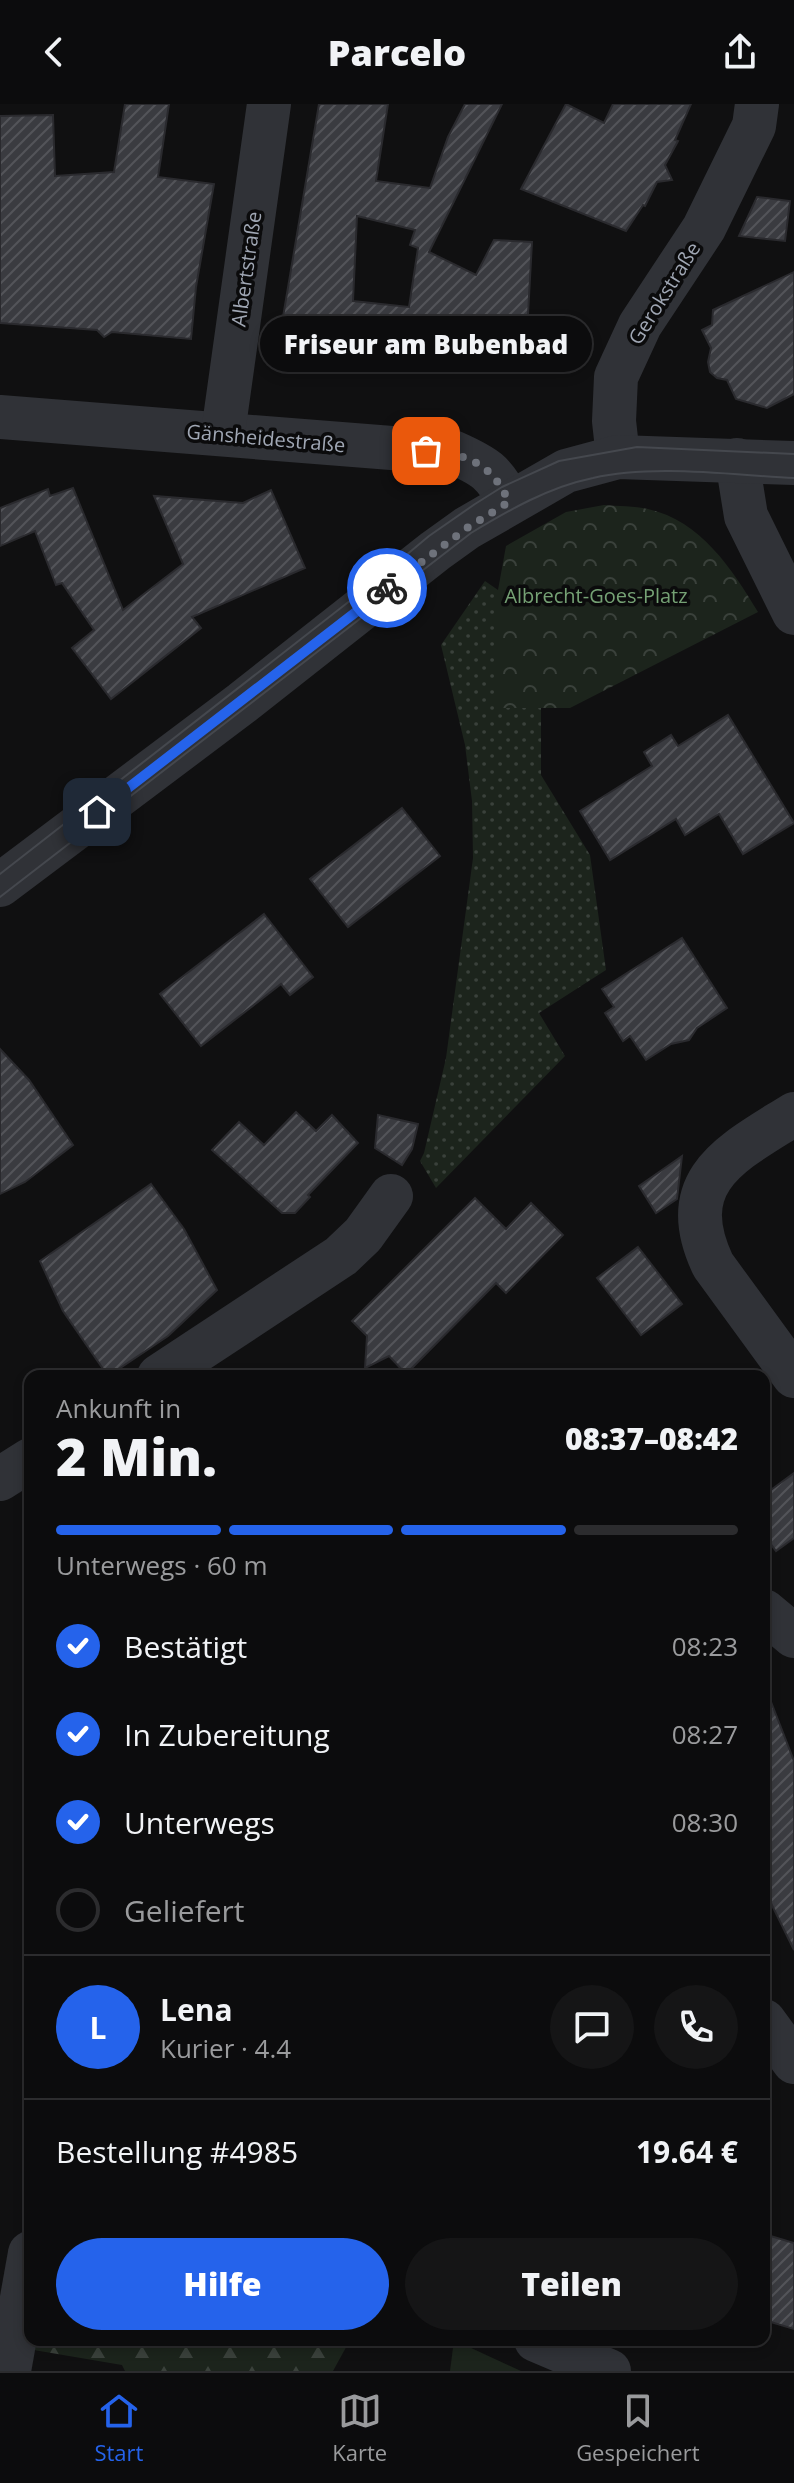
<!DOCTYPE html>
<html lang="de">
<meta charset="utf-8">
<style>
:root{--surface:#0c0c0d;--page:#151516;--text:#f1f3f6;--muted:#9a9b9d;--line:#2c2c2e;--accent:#2563eb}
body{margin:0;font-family:"Open Sans",sans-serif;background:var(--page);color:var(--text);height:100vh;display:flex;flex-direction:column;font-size:30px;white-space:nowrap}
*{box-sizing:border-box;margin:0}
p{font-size:26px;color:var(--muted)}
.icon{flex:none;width:44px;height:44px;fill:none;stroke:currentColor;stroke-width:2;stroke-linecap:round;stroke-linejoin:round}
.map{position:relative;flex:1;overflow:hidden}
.details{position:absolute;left:24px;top:1266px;width:746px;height:976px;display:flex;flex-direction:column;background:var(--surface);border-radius:16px;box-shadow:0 4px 12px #0003,0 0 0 2px var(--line)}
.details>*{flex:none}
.pin{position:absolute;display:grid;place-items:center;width:68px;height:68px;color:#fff;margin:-34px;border-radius:16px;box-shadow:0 4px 12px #0006}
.courier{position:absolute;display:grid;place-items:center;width:80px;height:80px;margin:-40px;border:6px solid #2563eb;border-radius:50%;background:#fff;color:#222;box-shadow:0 2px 10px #0007}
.bubble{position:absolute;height:56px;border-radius:28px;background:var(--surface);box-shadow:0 4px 12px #0003,0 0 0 2px var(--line);font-size:26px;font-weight:800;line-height:56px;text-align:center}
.head em{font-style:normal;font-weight:800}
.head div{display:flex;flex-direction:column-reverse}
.head{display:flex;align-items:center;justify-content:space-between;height:136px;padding:0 32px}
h1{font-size:52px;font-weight:800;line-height:60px}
.bar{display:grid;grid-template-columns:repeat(4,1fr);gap:12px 8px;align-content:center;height:96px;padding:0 32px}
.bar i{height:10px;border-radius:6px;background:var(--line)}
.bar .current{background:var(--accent)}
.bar p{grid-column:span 4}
.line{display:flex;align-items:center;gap:20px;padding:0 32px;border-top:2px solid var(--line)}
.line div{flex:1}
.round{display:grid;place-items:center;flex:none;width:84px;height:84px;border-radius:42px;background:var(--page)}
ol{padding:0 32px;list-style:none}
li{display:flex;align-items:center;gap:24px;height:88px}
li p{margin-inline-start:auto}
li .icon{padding:8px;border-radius:50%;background:var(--accent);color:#fff;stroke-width:4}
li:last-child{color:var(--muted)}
li i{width:44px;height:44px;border:4px solid var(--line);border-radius:50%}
.primary-button{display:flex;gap:16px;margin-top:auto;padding:16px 32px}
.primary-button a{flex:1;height:92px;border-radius:48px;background:var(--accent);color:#fff;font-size:32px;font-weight:800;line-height:92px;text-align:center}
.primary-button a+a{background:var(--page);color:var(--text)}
header{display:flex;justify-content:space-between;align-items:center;height:104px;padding:0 32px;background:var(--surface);font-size:36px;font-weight:800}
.tabs{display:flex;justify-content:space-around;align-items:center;height:112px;border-top:2px solid var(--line);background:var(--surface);font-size:22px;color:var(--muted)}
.tabs a{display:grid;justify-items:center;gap:4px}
.tabs .current{color:var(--accent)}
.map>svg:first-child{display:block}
</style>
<header><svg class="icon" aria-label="back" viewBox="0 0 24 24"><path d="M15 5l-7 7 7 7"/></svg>Parcelo<svg class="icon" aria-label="share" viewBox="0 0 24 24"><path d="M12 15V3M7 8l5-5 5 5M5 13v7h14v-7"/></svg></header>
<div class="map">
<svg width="794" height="2267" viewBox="0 0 794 2267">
<defs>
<pattern id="grass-dots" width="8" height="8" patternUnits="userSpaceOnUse" patternTransform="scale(2)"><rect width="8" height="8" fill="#1c241c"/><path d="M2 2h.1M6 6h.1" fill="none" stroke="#3a413b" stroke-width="1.8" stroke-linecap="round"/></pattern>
<pattern id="forest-firs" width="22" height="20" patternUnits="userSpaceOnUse" patternTransform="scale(2)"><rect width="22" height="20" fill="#1c241c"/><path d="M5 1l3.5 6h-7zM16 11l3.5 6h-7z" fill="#3a413b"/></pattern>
<pattern id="park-crowns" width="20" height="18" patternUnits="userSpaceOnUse" patternTransform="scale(2)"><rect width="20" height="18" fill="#1c241c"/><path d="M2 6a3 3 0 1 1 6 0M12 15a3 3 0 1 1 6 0" fill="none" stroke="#3a413b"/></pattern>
<pattern id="building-hatch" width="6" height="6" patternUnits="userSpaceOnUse" patternTransform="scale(2)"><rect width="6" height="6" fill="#3a3b40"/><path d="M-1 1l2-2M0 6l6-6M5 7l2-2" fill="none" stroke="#535459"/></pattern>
</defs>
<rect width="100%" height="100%" fill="#101011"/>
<path fill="url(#grass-dots)" d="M 485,477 L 498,486 L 498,603 L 541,603 L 541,671 L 590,751 L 606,866 L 539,909 L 565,952 L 436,1084 L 420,1057 L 424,1049 L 446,954 L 473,754 L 472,697 L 465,641 L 441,541 Z"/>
<path fill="url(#forest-firs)" d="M 30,2236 L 350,2236 L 333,2267 L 125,2267 L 122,2261 L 22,2244 Z"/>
<path fill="url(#park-crowns)" d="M 604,401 C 618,402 634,402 648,405 C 701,417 732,465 758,508 L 570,604 L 498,604 L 498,486 L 506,442 L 566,408 Z"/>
<path fill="#1c241c" d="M 454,2236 L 521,2267 L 450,2267 Z"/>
<g fill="url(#building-hatch)" stroke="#2a2a2e" stroke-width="2" fill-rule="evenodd">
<path d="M 125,0 L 169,0 L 158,73 L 214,80 L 196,183 L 191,235 L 112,228 L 104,233 L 97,226 L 0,219 L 0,12 L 53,11 L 55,72 L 114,68 Z"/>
<path d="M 319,0 L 388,0 L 376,77 L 430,84 L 448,33 L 465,0 L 502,0 L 429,148 L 476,171 L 494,136 L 532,138 L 527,229 L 457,224 L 455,258 L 293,247 L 282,233 L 285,213 L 283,213 ZM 357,112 L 415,126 L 410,141 L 418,144 L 409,203 L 353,197 Z"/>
<path d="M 566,0 L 604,19 L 613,0 L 691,0 L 675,36 L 678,37 L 665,61 L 672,76 L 657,78 L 645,102 L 643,101 L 626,127 L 521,85 Z"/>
<path d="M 757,93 L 790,97 L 785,137 L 739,132 Z"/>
<path d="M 794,168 L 794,290 L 767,304 L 736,295 L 727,276 L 717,274 L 710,268 L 708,258 L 711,244 L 702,226 L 712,221 L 713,206 Z"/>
<path d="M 73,384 L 123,506 L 183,460 L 154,392 L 243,399 L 271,386 L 305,464 L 192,513 L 201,524 L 111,595 L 72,544 L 94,526 L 62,479 L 56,481 L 35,427 L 0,442 L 0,404 L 48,385 L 50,392 Z"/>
<path d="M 728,611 L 794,719 L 743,750 L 719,710 L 685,731 L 676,715 L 610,756 L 580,707 L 652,662 L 644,648 L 671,631 L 678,642 Z"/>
<path d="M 402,704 L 440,752 L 348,823 L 310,775 Z"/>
<path d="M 264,810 L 313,873 L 290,891 L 281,880 L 201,942 L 160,890 Z"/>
<path d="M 682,834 L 727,904 L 697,924 L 689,936 L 671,940 L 646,956 L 630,932 L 623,937 L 605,909 L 614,903 L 602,885 Z"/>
<path d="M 0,945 L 29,976 L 73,1041 L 25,1078 L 0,1090 Z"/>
<path d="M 296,1008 L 316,1027 L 332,1011 L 358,1039 L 308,1091 L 310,1093 L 295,1109 L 282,1109 L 212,1046 L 239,1018 L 264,1041 Z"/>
<path d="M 378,1011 L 418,1020 L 412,1045 L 402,1061 L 375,1044 Z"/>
<path d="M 682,1052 L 677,1095 L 656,1109 L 639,1082 Z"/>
<path d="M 151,1080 L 184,1125 L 217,1186 L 168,1232 L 108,1272 L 63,1207 L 40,1157 Z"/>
<path d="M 475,1094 L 506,1125 L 531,1099 L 563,1131 L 506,1189 L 496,1179 L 406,1270 L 389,1252 L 365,1264 L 367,1232 L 352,1217 Z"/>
<path d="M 638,1143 L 682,1200 L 641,1231 L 597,1174 Z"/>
<path d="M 794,1369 L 794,1434 L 776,1447 L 764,1431 L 764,1391 Z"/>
<path d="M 766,1585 L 794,1657 L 794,1846 L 764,1785 L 764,1586 Z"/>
<path d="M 764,2130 L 794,2139 L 794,2225 L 764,2216 Z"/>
</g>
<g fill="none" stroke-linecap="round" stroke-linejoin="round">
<g stroke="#303237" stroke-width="44">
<path d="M 0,313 L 455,349 C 484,362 495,368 509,398"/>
<path d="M 223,329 L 269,0"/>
<path d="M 618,353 L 614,317 L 616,273 L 640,221 L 704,124 L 754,22 L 757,0"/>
<path d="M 737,356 L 746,412 L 794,509"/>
<path d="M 0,781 L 242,599 L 435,447 L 467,424 L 566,367 L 618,353 L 794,359"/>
<path d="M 794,1010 C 732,1049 673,1076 713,1161 L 794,1272"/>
<path d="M 159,1272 L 341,1152 L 363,1131 L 391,1092"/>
<path d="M 0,1375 L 30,1356"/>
<path d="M 764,1507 L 794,1532"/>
<path d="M 764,1917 L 794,1958"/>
<path d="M 536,2236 L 609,2267"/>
<path d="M 9,2267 L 30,2149"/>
</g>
<g stroke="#45484e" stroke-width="2">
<path d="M 0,770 L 374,478 L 429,432 L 475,400 L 502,383 L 559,357 L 637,343 L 794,350"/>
<path d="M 0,793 L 471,429 C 509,406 549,383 593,374 C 653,360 732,371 794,374"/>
</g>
</g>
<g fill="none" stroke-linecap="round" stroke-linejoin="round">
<path stroke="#6e727b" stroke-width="8" stroke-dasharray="0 14.4" d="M 387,484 L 467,424 L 509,398 C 491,359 468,350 426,347"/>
<path stroke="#2563eb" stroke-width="10" d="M 97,708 L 387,484"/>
</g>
<g text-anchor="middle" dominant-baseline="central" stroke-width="7" stroke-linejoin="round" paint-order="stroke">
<g font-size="20" fill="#a0a7b4" stroke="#0b0b0c">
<text transform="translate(246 165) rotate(-82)">Albertstraße</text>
<text transform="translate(664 189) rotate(-58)">Gerokstraße</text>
<text transform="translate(266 334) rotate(5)">Gänsheidestraße</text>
</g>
<g font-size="20" fill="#75a174" stroke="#0b0b0c">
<text x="596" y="491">Albrecht-Goes-Platz</text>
</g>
</g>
</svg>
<div class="pin" style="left:426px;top:347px;background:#ea580c"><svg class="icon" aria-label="bag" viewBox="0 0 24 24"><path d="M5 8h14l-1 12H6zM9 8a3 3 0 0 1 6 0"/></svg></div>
<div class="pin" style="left:97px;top:708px;background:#1f2937"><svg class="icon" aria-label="home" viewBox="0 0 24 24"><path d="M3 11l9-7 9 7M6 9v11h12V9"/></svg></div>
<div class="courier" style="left:387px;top:484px"><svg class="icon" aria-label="bike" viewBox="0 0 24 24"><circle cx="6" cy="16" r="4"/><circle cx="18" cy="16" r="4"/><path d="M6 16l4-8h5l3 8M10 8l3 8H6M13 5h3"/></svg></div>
<div class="bubble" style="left:260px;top:212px;width:332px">Friseur am Bubenbad</div>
<section class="details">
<div class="head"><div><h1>2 Min.</h1><p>Ankunft in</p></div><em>08:37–08:42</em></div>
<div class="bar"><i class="current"></i><i class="current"></i><i class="current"></i><i></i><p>Unterwegs · 60 m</p></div>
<ol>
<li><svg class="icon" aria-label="check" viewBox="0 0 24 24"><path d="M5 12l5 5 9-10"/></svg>Bestätigt<p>08:23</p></li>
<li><svg class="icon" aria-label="check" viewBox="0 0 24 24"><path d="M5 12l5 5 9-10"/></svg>In Zubereitung<p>08:27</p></li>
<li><svg class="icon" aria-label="check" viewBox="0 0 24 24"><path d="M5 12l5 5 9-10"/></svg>Unterwegs<p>08:30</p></li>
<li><i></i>Geliefert</li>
</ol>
<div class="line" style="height:144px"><b class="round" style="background:var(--accent);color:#fff">L</b><div><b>Lena</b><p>Kurier · 4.4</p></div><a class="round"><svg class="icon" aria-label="chat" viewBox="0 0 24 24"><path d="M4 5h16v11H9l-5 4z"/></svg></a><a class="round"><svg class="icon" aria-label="phone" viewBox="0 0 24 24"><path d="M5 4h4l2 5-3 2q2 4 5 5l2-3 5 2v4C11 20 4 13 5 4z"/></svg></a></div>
<div class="line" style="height:104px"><div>Bestellung #4985</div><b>19.64 €</b></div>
<div class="primary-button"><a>Hilfe</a><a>Teilen</a></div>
</section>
</div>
<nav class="tabs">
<a class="current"><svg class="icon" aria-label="home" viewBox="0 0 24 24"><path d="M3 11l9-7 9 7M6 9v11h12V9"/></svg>Start</a>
<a><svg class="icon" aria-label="map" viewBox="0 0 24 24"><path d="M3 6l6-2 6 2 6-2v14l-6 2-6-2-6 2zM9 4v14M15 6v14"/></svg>Karte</a>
<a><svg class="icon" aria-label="saved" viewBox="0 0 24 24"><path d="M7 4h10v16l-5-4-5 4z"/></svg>Gespeichert</a>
</nav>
